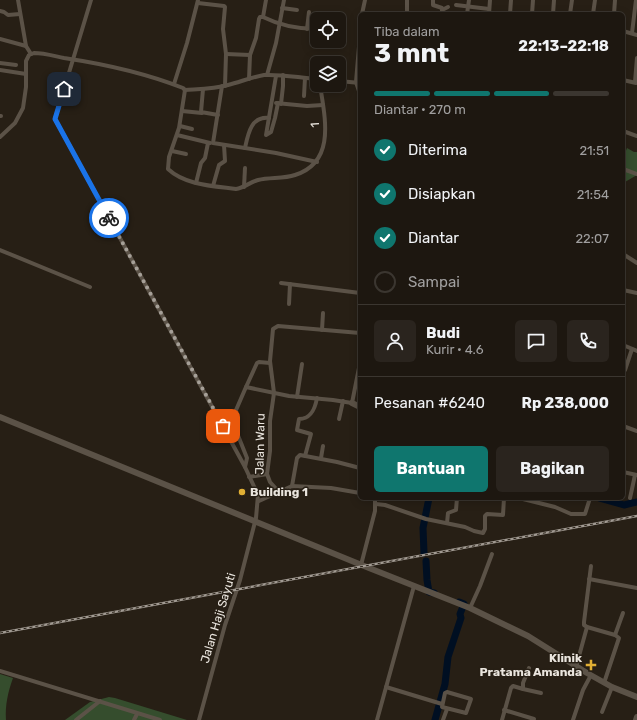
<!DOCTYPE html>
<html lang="id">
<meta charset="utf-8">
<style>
:root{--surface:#1d1710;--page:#2a241e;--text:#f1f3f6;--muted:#a09f9f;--line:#3b3630;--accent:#0f766e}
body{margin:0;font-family:Rubik,sans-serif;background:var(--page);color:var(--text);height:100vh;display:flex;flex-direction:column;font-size:15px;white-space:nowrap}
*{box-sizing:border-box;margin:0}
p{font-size:13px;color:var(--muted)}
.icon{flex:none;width:22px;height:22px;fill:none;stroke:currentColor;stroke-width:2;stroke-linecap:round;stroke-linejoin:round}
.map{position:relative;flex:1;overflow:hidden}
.sheet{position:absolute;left:358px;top:12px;width:267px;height:488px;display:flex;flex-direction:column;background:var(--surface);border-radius:6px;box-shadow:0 2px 10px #0003,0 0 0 1px var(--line)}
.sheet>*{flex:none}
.buttons{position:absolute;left:310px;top:12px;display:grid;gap:8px}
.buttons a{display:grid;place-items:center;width:36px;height:36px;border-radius:6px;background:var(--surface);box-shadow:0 2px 10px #0003,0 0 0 1px var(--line);font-size:20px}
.pin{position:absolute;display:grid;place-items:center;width:34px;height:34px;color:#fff;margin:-17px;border-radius:8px;box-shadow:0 2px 6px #0006}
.courier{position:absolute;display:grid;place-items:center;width:40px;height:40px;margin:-20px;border:3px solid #1a73e8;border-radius:50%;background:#fff;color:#222;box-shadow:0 1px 5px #0007}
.headline em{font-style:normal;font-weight:700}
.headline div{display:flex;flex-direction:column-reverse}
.headline{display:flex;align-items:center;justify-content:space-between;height:68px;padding:0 16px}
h1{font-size:26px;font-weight:700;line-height:30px}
.bar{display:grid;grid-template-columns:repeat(4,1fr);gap:6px 4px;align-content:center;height:48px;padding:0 16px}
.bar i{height:5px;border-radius:3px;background:var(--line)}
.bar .selected{background:var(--accent)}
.bar p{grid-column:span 4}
.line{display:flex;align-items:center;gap:10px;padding:0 16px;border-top:1px solid var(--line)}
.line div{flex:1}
.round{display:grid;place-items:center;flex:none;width:42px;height:42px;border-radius:6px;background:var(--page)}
ol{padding:0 16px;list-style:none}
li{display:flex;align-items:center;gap:12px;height:44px}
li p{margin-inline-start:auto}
li .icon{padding:4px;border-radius:50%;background:var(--accent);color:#fff;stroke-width:4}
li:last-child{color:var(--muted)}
li i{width:22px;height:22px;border:2px solid var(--line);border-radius:50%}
.cta{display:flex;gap:8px;margin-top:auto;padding:8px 16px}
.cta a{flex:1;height:46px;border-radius:6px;background:var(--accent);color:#fff;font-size:16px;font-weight:700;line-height:46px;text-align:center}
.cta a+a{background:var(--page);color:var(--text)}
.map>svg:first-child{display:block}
</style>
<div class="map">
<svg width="637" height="720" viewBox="0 0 637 720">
<rect width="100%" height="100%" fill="#271f15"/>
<g fill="#354d2d">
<path d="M 627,148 L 634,152 L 637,152 L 637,175 L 625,182 L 623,179 L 626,170 L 623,169 L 623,158 Z"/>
<path d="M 0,674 L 13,678 C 8,692 5,705 6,720 L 0,720 Z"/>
<path d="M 109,697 L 115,698 L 187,720 L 65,720 L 90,702 Z"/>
</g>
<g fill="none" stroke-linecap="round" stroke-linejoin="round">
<g stroke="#000f22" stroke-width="7">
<path d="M 599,498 L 624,505 L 637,502"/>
<path d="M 424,553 L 423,528 L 429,498"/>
<path d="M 426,561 L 427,580 L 429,592 L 434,593"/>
<path d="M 435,720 L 445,684 L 448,657 L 461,618 L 460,614 L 464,604 L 459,602"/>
</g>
<g stroke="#5b5247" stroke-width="4">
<path d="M 18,0 L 26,46 L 31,54"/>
<path d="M 91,0 L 55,119 L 245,467 L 258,495 L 256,518 L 240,580 L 225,625 L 199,720"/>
<path d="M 433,0 L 433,5 L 442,8 L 442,14"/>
<path d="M 198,3 L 224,6 L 225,7 L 223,29 L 226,54 L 225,86"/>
<path d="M 456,5 L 489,9"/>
<path d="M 282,8 L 297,10"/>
<path d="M 442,10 L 448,7"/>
<path d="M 0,11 L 4,12 L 8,15 L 20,14"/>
<path d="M 362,14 L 365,0"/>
<path d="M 407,14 L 407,0"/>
<path d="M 467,14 L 469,0"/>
<path d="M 489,14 L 490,0"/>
<path d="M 510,14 L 511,0"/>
<path d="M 532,14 L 533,0"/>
<path d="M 553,14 L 554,0"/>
<path d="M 570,14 L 572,0"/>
<path d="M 593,14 L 595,0"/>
<path d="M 614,14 L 615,0"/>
<path d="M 263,17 L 266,0"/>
<path d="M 321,17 L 322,19"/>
<path d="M 307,29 L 309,12"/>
<path d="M 623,31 L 637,35"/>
<path d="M 632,33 L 636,0"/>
<path d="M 360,35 L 356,82 L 360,94"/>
<path d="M 0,39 L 26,46"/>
<path d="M 226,54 L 250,55 L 256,38 L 259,19 L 260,17 L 263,17 C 281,26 297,29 317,29"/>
<path d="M 0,63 L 16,65"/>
<path d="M 0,70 L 26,74"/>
<path d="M 267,75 L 276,43 L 284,0"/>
<path d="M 276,76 L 266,135 L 271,132 L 275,118 L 278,103"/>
<path d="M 249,79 L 250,55"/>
<path d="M 623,80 L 636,83"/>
<path d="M 339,81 L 360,83"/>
<path d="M 635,82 L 637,58"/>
<path d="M 174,84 L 187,43 L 198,0"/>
<path d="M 222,86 L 213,143 L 276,153 L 317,162"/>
<path d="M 203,89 L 201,112 L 218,115"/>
<path d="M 185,90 L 179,128 L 169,157 L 168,169 C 185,185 213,186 236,189 C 244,188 250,182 258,180 C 270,177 283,179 295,175 C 336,162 325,118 320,85"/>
<path d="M 304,96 L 305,78"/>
<path d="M 276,103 L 307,106 L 323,105"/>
<path d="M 281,104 L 283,86 L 283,75"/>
<path d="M 182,111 L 202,113"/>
<path d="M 0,116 L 1,116"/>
<path d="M 180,126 L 192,129"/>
<path d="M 623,131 L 637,136"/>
<path d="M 177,135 L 210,143"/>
<path d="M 0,137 L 15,123 L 23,108 L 26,87 L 26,61 L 29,55 L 34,53 C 44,53 54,56 64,58 C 104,64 145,73 183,88 L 185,90 C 200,89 214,89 228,85 C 240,82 252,77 264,75 C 282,74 300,78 317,79"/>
<path d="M 245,148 C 248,134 251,116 269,118"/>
<path d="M 172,151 L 186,154"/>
<path d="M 623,169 L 637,174"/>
<path d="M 196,183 L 201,163 L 205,158 L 208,143"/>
<path d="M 623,184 L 624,185 L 623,189"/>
<path d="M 213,186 L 219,165 L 225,161 L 224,145"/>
<path d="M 244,187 L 245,168"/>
<path d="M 0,250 L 90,287"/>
<path d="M 623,254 L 637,263"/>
<path d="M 281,283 L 360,293"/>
<path d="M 623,290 L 637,293"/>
<path d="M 289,304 L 290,284"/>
<path d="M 322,330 L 323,313"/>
<path d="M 623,345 L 637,351"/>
<path d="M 625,370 L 632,349"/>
<path d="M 246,387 L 257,363 L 259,362 L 270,363"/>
<path d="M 297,397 L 302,364"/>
<path d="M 339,419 L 343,401"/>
<path d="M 623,426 L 637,431"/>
<path d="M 305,456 L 311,434 L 297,430 L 299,419 C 311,419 315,409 317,398"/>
<path d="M 321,458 L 323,446"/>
<path d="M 245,467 L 247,458 L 233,423 L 233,417 L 246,387 L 289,396 L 333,400 L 352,403 L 360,363"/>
<path d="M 623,472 L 637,475"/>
<path d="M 249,477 L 267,474"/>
<path d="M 292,486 L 297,458 L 300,455 L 337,462 L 360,468"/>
<path d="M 279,492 L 270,482 L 267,474 L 270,451 L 270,421 L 274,393 L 270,361 L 273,329 L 278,326 L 360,333"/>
<path d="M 519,498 L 555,507 L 571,514 L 585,514 L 590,498"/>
<path d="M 630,498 L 635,475"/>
<path d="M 259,501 L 292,486 L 331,488 L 360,493"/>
<path d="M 376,504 L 385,505 L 426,519 L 465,527 L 474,531 L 483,533 L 485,529 L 485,516 L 487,514 L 503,515 L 504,498"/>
<path d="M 447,523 L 448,513 L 456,510 L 457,498"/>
<path d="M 361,565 L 375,511 L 375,498"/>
<path d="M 589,579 L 637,588"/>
<path d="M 470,608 L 480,586 L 492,554"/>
<path d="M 587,627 L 615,635 L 619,638 L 604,683"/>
<path d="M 615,635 L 623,613"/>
<path d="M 576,667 L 587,627 L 584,625 L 584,622 L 591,566"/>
<path d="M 0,671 L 160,720"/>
<path d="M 386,687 L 442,704"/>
<path d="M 523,689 L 541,693"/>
<path d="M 447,692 L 471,699 L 466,713 L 442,707 L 445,693 Z"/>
<path d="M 504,710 L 534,719"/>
<path d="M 602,712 L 612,687"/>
<path d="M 76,720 L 100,701"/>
<path d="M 134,720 L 137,714"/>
<path d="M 377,720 L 414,586"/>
<path d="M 443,720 L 447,709"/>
<path d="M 502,720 L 511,688 L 513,686 L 523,689 L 523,683 L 529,668"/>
<path d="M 573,720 L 583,690 L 591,675"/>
</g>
<g stroke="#5b5247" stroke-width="6">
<path d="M 352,403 L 360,407"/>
<path d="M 0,417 L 369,568 L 470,608 L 528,636 L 587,673 L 612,687 L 637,697"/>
<path d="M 636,720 L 637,717"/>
</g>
<g stroke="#a19a92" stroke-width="2.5">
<path id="rail" d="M 0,633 L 637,516"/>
</g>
<use href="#rail" stroke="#271f15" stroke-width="1" stroke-dasharray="3" stroke-linecap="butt"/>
</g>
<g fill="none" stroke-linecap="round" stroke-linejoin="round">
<path stroke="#a6a098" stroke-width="4" stroke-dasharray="0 7.2" d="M 109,218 L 223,426"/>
<path stroke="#1a73e8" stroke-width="5" d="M 64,89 L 55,119 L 109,218"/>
</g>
<g fill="#e1af34" stroke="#271f15" stroke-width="1.5">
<circle cx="242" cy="492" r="4"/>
<path d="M589 659h4v4h4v4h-4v4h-4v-4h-4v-4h4z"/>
</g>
<g text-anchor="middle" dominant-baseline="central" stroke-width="3" stroke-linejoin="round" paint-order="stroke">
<g font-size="12" fill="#eae5de" stroke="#271f15">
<text transform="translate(315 125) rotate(-94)">1</text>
<text transform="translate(260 444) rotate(-89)">Jalan Waru</text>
<text transform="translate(218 618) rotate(-73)">Jalan Haji Sayuti</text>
</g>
<g font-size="12" font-weight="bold" fill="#eae5de" stroke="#271f15" text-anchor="start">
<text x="250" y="492">Building 1</text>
<text x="582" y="658" text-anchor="end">Klinik<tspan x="582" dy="14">Pratama Amanda</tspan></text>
</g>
</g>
</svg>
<div class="buttons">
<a><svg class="icon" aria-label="locate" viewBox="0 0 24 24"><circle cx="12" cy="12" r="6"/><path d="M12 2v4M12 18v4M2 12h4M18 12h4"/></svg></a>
<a><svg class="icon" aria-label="layers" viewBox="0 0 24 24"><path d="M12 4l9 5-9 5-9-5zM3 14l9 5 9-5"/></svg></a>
</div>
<div class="pin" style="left:223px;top:426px;background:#ea580c"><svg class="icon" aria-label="bag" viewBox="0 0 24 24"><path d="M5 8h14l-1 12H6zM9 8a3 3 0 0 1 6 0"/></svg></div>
<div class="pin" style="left:64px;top:89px;background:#1f2937"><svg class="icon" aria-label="home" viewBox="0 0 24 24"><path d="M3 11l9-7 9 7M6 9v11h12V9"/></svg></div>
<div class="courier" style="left:109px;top:218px"><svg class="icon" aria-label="bike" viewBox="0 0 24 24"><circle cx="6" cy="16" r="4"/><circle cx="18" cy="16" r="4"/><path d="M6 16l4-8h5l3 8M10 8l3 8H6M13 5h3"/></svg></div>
<section class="sheet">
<div class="headline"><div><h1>3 mnt</h1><p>Tiba dalam</p></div><em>22:13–22:18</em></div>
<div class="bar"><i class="selected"></i><i class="selected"></i><i class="selected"></i><i></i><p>Diantar · 270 m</p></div>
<ol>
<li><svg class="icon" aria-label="check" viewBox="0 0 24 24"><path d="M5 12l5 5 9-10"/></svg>Diterima<p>21:51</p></li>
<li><svg class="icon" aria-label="check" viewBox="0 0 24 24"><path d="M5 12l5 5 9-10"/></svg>Disiapkan<p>21:54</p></li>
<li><svg class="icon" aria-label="check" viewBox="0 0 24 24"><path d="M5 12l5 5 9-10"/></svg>Diantar<p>22:07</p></li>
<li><i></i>Sampai</li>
</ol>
<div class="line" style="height:72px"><a class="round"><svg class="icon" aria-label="person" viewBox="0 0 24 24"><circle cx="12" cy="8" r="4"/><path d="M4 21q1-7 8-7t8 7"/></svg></a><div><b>Budi</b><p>Kurir · 4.6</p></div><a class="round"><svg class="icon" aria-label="chat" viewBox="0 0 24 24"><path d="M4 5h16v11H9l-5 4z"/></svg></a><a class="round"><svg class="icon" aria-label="phone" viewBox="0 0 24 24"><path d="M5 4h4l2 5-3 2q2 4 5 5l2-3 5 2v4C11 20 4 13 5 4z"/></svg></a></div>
<div class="line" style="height:52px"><div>Pesanan #6240</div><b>Rp 238,000</b></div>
<div class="cta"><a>Bantuan</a><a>Bagikan</a></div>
</section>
</div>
